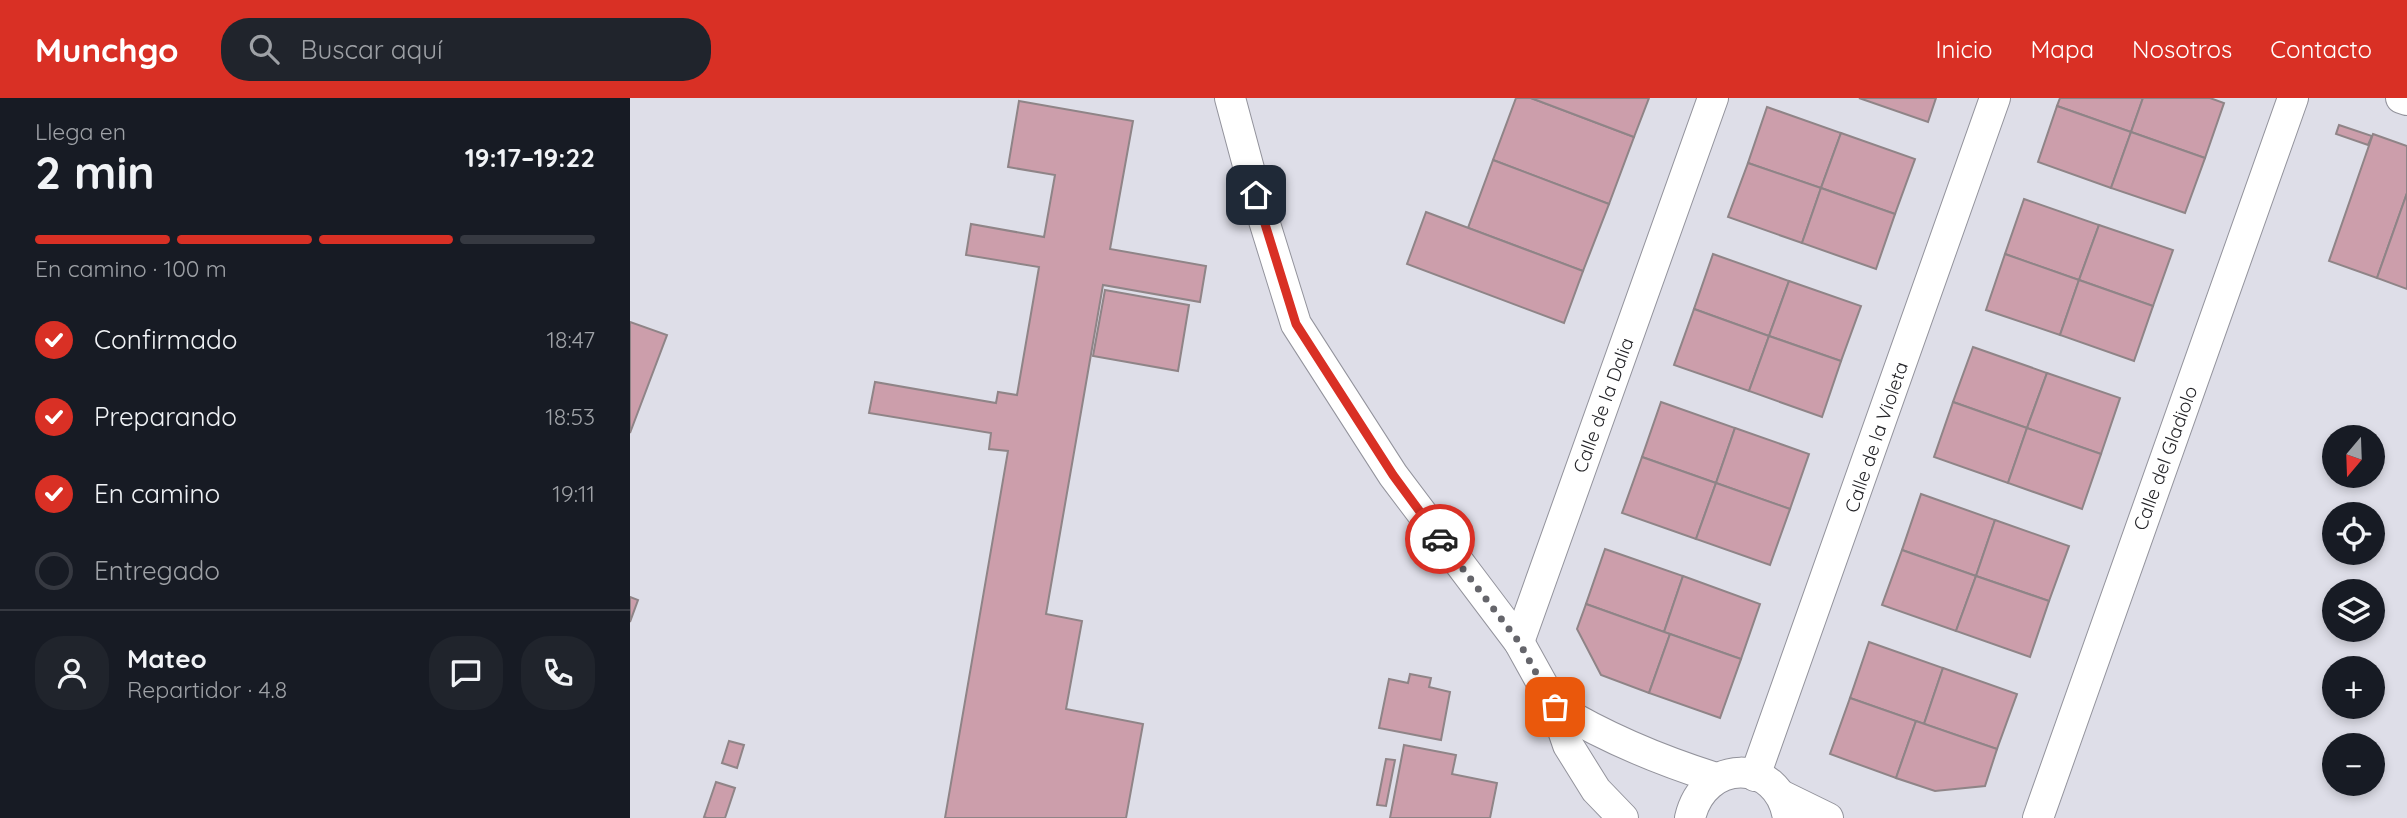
<!DOCTYPE html>
<html lang="es">
<meta charset="utf-8">
<style>
:root{--surface:#171b24;--page:#20242c;--text:#f1f3f6;--muted:#9ea1a6;--line:#363941;--accent:#d93025}
body{margin:0;font-family:Quicksand,sans-serif;background:var(--page);color:var(--text);height:100vh;display:flex;flex-direction:column;font-size:26px;white-space:nowrap}
*{box-sizing:border-box;margin:0}
p{font-size:23px;color:var(--muted)}
.icon{flex:none;width:38px;height:38px;fill:none;stroke:currentColor;stroke-width:2;stroke-linecap:round;stroke-linejoin:round}
.map{position:relative;flex:1;overflow:hidden}
.sheet{display:flex;flex-direction:column;background:var(--surface);width:630px}
.sheet>*{flex:none}
.needle{width:46px;rotate:199deg}
.tools{position:absolute;left:1692px;top:327px;display:grid;gap:14px}
.tools a{display:grid;place-items:center;width:63px;height:63px;border-radius:50%;background:var(--surface);box-shadow:0 4px 10px #0003;font-size:35px}
.pin{position:absolute;display:grid;place-items:center;width:60px;height:60px;color:#fff;margin:-30px;border-radius:14px;box-shadow:0 4px 10px #0006}
.courier{position:absolute;display:grid;place-items:center;width:70px;height:70px;margin:-35px;border:5px solid #d93025;border-radius:50%;background:#fff;color:#222;box-shadow:0 2px 9px #0007}
.head em{font-style:normal;font-weight:700}
.head div{display:flex;flex-direction:column-reverse}
.head{display:flex;align-items:center;justify-content:space-between;height:119px;padding:0 35px}
h1{font-size:46px;font-weight:700;line-height:52px}
.bar{display:grid;grid-template-columns:repeat(4,1fr);gap:10px 7px;align-content:center;height:84px;padding:0 35px}
.bar i{height:9px;border-radius:5px;background:var(--line)}
.bar .on{background:var(--accent)}
.bar p{grid-column:span 4}
.line{display:flex;align-items:center;gap:18px;padding:0 35px;border-top:2px solid var(--line)}
.line div{flex:1}
.round{display:grid;place-items:center;flex:none;width:74px;height:74px;border-radius:28px;background:var(--page)}
ol{padding:0 35px;list-style:none}
li{display:flex;align-items:center;gap:21px;height:77px}
li p{margin-inline-start:auto}
li .icon{padding:7px;border-radius:50%;background:var(--accent);color:#fff;stroke-width:4}
li:last-child{color:var(--muted)}
li i{width:38px;height:38px;border:4px solid var(--line);border-radius:50%}
header{display:flex;align-items:center;gap:42px;box-sizing:border-box;height:98px;padding:0 35px;background:var(--accent);color:#fff}
header strong{font-size:33px}
nav{display:flex;gap:38px;margin-inline-start:auto;font-size:24px}
.search{width:490px;height:63px;background:var(--page);display:flex;align-items:center;gap:18px;box-sizing:border-box;padding:0 24px;border-radius:28px;color:var(--muted);font-size:26px}
main{display:flex;flex:1;min-height:0}
.map>svg:first-child{display:block}
</style>
<header>
<strong>Munchgo</strong>
<div class="search"><svg class="icon" aria-label="search" viewBox="0 0 24 24"><circle cx="10" cy="10" r="6"/><path d="M15 15l6 6"/></svg>Buscar aquí</div>
<nav><a>Inicio</a><a>Mapa</a><a>Nosotros</a><a>Contacto</a></nav>
</header>
<main>
<section class="sheet">
<div class="head"><div><h1>2 min</h1><p>Llega en</p></div><em>19:17–19:22</em></div>
<div class="bar"><i class="on"></i><i class="on"></i><i class="on"></i><i></i><p>En camino · 100 m</p></div>
<ol>
<li><svg class="icon" aria-label="check" viewBox="0 0 24 24"><path d="M5 12l5 5 9-10"/></svg>Confirmado<p>18:47</p></li>
<li><svg class="icon" aria-label="check" viewBox="0 0 24 24"><path d="M5 12l5 5 9-10"/></svg>Preparando<p>18:53</p></li>
<li><svg class="icon" aria-label="check" viewBox="0 0 24 24"><path d="M5 12l5 5 9-10"/></svg>En camino<p>19:11</p></li>
<li><i></i>Entregado</li>
</ol>
<div class="line" style="height:126px"><a class="round"><svg class="icon" aria-label="person" viewBox="0 0 24 24"><circle cx="12" cy="8" r="4"/><path d="M4 21q1-7 8-7t8 7"/></svg></a><div><b>Mateo</b><p>Repartidor · 4.8</p></div><a class="round"><svg class="icon" aria-label="chat" viewBox="0 0 24 24"><path d="M4 5h16v11H9l-5 4z"/></svg></a><a class="round"><svg class="icon" aria-label="phone" viewBox="0 0 24 24"><path d="M5 4h4l2 5-3 2q2 4 5 5l2-3 5 2v4C11 20 4 13 5 4z"/></svg></a></div>
</section>
<div class="map">
<svg width="1777" height="720" viewBox="0 0 1777 720">
<rect width="100%" height="100%" fill="#dedee8"/>
<g fill="#cc9eab" stroke="#8f8487" stroke-width="2">
<path d="M 886,0 L 901,0 L 1004,39 L 979,106 L 863,62 Z"/>
<path d="M 901,0 L 1019,0 L 1004,39 Z"/>
<path d="M 1229,0 L 1306,0 L 1298,24 Z"/>
<path d="M 1430,0 L 1513,0 L 1501,34 L 1427,8 Z"/>
<path d="M 1513,0 L 1580,0 L 1594,5 L 1575,60 L 1501,34 Z"/>
<path d="M 389,3 L 503,23 L 480,151 L 576,168 L 570,204 L 473,187 L 416,516 L 452,523 L 436,611 L 513,626 L 496,720 L 315,720 L 378,353 L 359,351 L 361,335 L 239,315 L 245,284 L 366,305 L 368,294 L 387,297 L 409,169 L 336,157 L 341,126 L 414,139 L 425,77 L 378,69 Z"/>
<path d="M 1427,8 L 1501,34 L 1481,90 L 1408,64 Z"/>
<path d="M 1137,9 L 1211,35 L 1191,90 L 1118,65 Z"/>
<path d="M 1709,27 L 1742,38 L 1738,47 L 1706,36 Z"/>
<path d="M 1501,34 L 1575,60 L 1555,115 L 1481,90 Z"/>
<path d="M 1211,35 L 1285,61 L 1265,116 L 1191,90 Z"/>
<path d="M 1743,36 L 1777,48 L 1777,95 L 1747,180 L 1699,163 Z"/>
<path d="M 863,62 L 979,106 L 953,173 L 838,130 Z"/>
<path d="M 1118,65 L 1191,90 L 1172,145 L 1098,119 Z"/>
<path d="M 1191,90 L 1265,116 L 1246,171 L 1172,145 Z"/>
<path d="M 1777,95 L 1777,191 L 1747,180 Z"/>
<path d="M 1394,101 L 1469,127 L 1449,182 L 1375,156 Z"/>
<path d="M 796,114 L 953,173 L 934,225 L 777,166 Z"/>
<path d="M 1469,127 L 1543,152 L 1523,208 L 1449,182 Z"/>
<path d="M 1083,156 L 1159,183 L 1139,238 L 1064,211 Z"/>
<path d="M 1375,156 L 1449,182 L 1430,237 L 1356,212 Z"/>
<path d="M 1449,182 L 1523,208 L 1504,263 L 1430,237 Z"/>
<path d="M 1159,183 L 1231,208 L 1211,263 L 1139,238 Z"/>
<path d="M 475,192 L 559,207 L 548,273 L 463,258 Z"/>
<path d="M 1064,211 L 1139,238 L 1119,293 L 1044,267 Z"/>
<path d="M 0,224 L 37,237 L 0,335 Z"/>
<path d="M 1139,238 L 1211,263 L 1192,319 L 1119,293 Z"/>
<path d="M 1343,249 L 1417,275 L 1397,330 L 1323,304 Z"/>
<path d="M 1417,275 L 1490,300 L 1471,356 L 1397,330 Z"/>
<path d="M 1031,304 L 1105,330 L 1086,385 L 1012,359 Z"/>
<path d="M 1323,304 L 1397,330 L 1378,385 L 1304,359 Z"/>
<path d="M 1105,330 L 1179,356 L 1160,411 L 1086,385 Z"/>
<path d="M 1397,330 L 1471,356 L 1452,411 L 1378,385 Z"/>
<path d="M 1012,359 L 1086,385 L 1066,441 L 992,415 Z"/>
<path d="M 1086,385 L 1160,411 L 1140,467 L 1066,441 Z"/>
<path d="M 1291,396 L 1365,422 L 1346,478 L 1272,452 Z"/>
<path d="M 1365,422 L 1439,448 L 1419,503 L 1346,478 Z"/>
<path d="M 975,451 L 1053,478 L 1034,534 L 956,506 Z"/>
<path d="M 1272,452 L 1346,478 L 1326,533 L 1252,507 Z"/>
<path d="M 1053,478 L 1130,506 L 1111,561 L 1034,534 Z"/>
<path d="M 1346,478 L 1419,503 L 1400,559 L 1326,533 Z"/>
<path d="M 0,499 L 8,502 L 0,524 Z"/>
<path d="M 956,506 L 1040,536 L 1019,595 L 971,577 L 947,531 Z"/>
<path d="M 1040,536 L 1111,561 L 1090,620 L 1019,595 Z"/>
<path d="M 1239,544 L 1313,570 L 1294,626 L 1220,600 Z"/>
<path d="M 1313,570 L 1387,596 L 1367,651 L 1294,626 Z"/>
<path d="M 780,576 L 801,580 L 799,589 L 820,594 L 811,642 L 749,630 L 759,581 L 778,585 Z"/>
<path d="M 1220,600 L 1286,623 L 1266,680 L 1200,656 Z"/>
<path d="M 1286,623 L 1367,651 L 1355,688 L 1305,693 L 1266,680 Z"/>
<path d="M 99,643 L 114,647 L 107,670 L 92,665 Z"/>
<path d="M 774,647 L 826,657 L 822,676 L 867,685 L 860,720 L 760,720 Z"/>
<path d="M 756,661 L 765,662 L 756,708 L 747,707 Z"/>
<path d="M 86,684 L 105,690 L 95,720 L 77,720 L 74,719 Z"/>
</g>
<g fill="none" stroke-linecap="round" stroke-linejoin="round">
<g stroke="#93939c" stroke-width="32">
<g id="minor">
<path d="M 600,0 L 626,97 L 666,226 L 763,377 L 889,544 L 925,609 L 938,647 L 966,692 L 993,720"/>
<path d="M 1771,0 L 1777,2"/>
<path d="M 889,544 L 1083,0"/>
<path d="M 925,609 C 976,640 1029,662 1086,680"/>
<path d="M 1125,678 L 1365,0"/>
<path d="M 1151,697 L 1198,720"/>
<path d="M 1060,720 C 1074,660 1148,659 1158,720"/>
<path d="M 1408,720 L 1663,0"/>
</g>
</g>
<use href="#minor" stroke="#fff" stroke-width="30"/>
</g>
<g fill="none" stroke-linecap="round" stroke-linejoin="round">
<path stroke="#65656b" stroke-width="7" stroke-dasharray="0 12.6" d="M 810,441 L 889,544 L 925,609"/>
<path stroke="#d93025" stroke-width="9" d="M 626,97 L 666,226 L 763,377 L 810,441"/>
</g>
<g text-anchor="middle" dominant-baseline="central" stroke-width="7" stroke-linejoin="round" paint-order="stroke">
<g font-size="19" fill="#242428" stroke="#fff">
<text transform="translate(973 307) rotate(-70)">Calle de la Dalia</text>
<text transform="translate(1246 339) rotate(-71)">Calle de la Violeta</text>
<text transform="translate(1535 360) rotate(-70)">Calle del Gladiolo</text>
</g>
</g>
</svg>
<div class="tools">
<a><svg class="needle" viewBox="-14 -14 28 28"><path d="M0-13l5 13h-10z" fill="#e53935"/><path d="M0 13l5-13h-10z" fill="#9ea1a6"/></svg></a>
<a><svg class="icon" aria-label="locate" viewBox="0 0 24 24"><circle cx="12" cy="12" r="6"/><path d="M12 2v4M12 18v4M2 12h4M18 12h4"/></svg></a>
<a><svg class="icon" aria-label="layers" viewBox="0 0 24 24"><path d="M12 4l9 5-9 5-9-5zM3 14l9 5 9-5"/></svg></a>
<a>+</a>
<a>−</a>
</div>
<div class="pin" style="left:925px;top:609px;background:#ea580c"><svg class="icon" aria-label="bag" viewBox="0 0 24 24"><path d="M5 8h14l-1 12H6zM9 8a3 3 0 0 1 6 0"/></svg></div>
<div class="pin" style="left:626px;top:97px;background:#1f2937"><svg class="icon" aria-label="home" viewBox="0 0 24 24"><path d="M3 11l9-7 9 7M6 9v11h12V9"/></svg></div>
<div class="courier" style="left:810px;top:441px"><svg class="icon" aria-label="car" viewBox="0 0 24 24"><path d="M5 17H2v-5l4-1 3-4h7l3 4 3 1v5h-3M9 17h6M6 11h13"/><circle cx="7" cy="17" r="2"/><circle cx="17" cy="17" r="2"/></svg></div>
</div>
</main>
